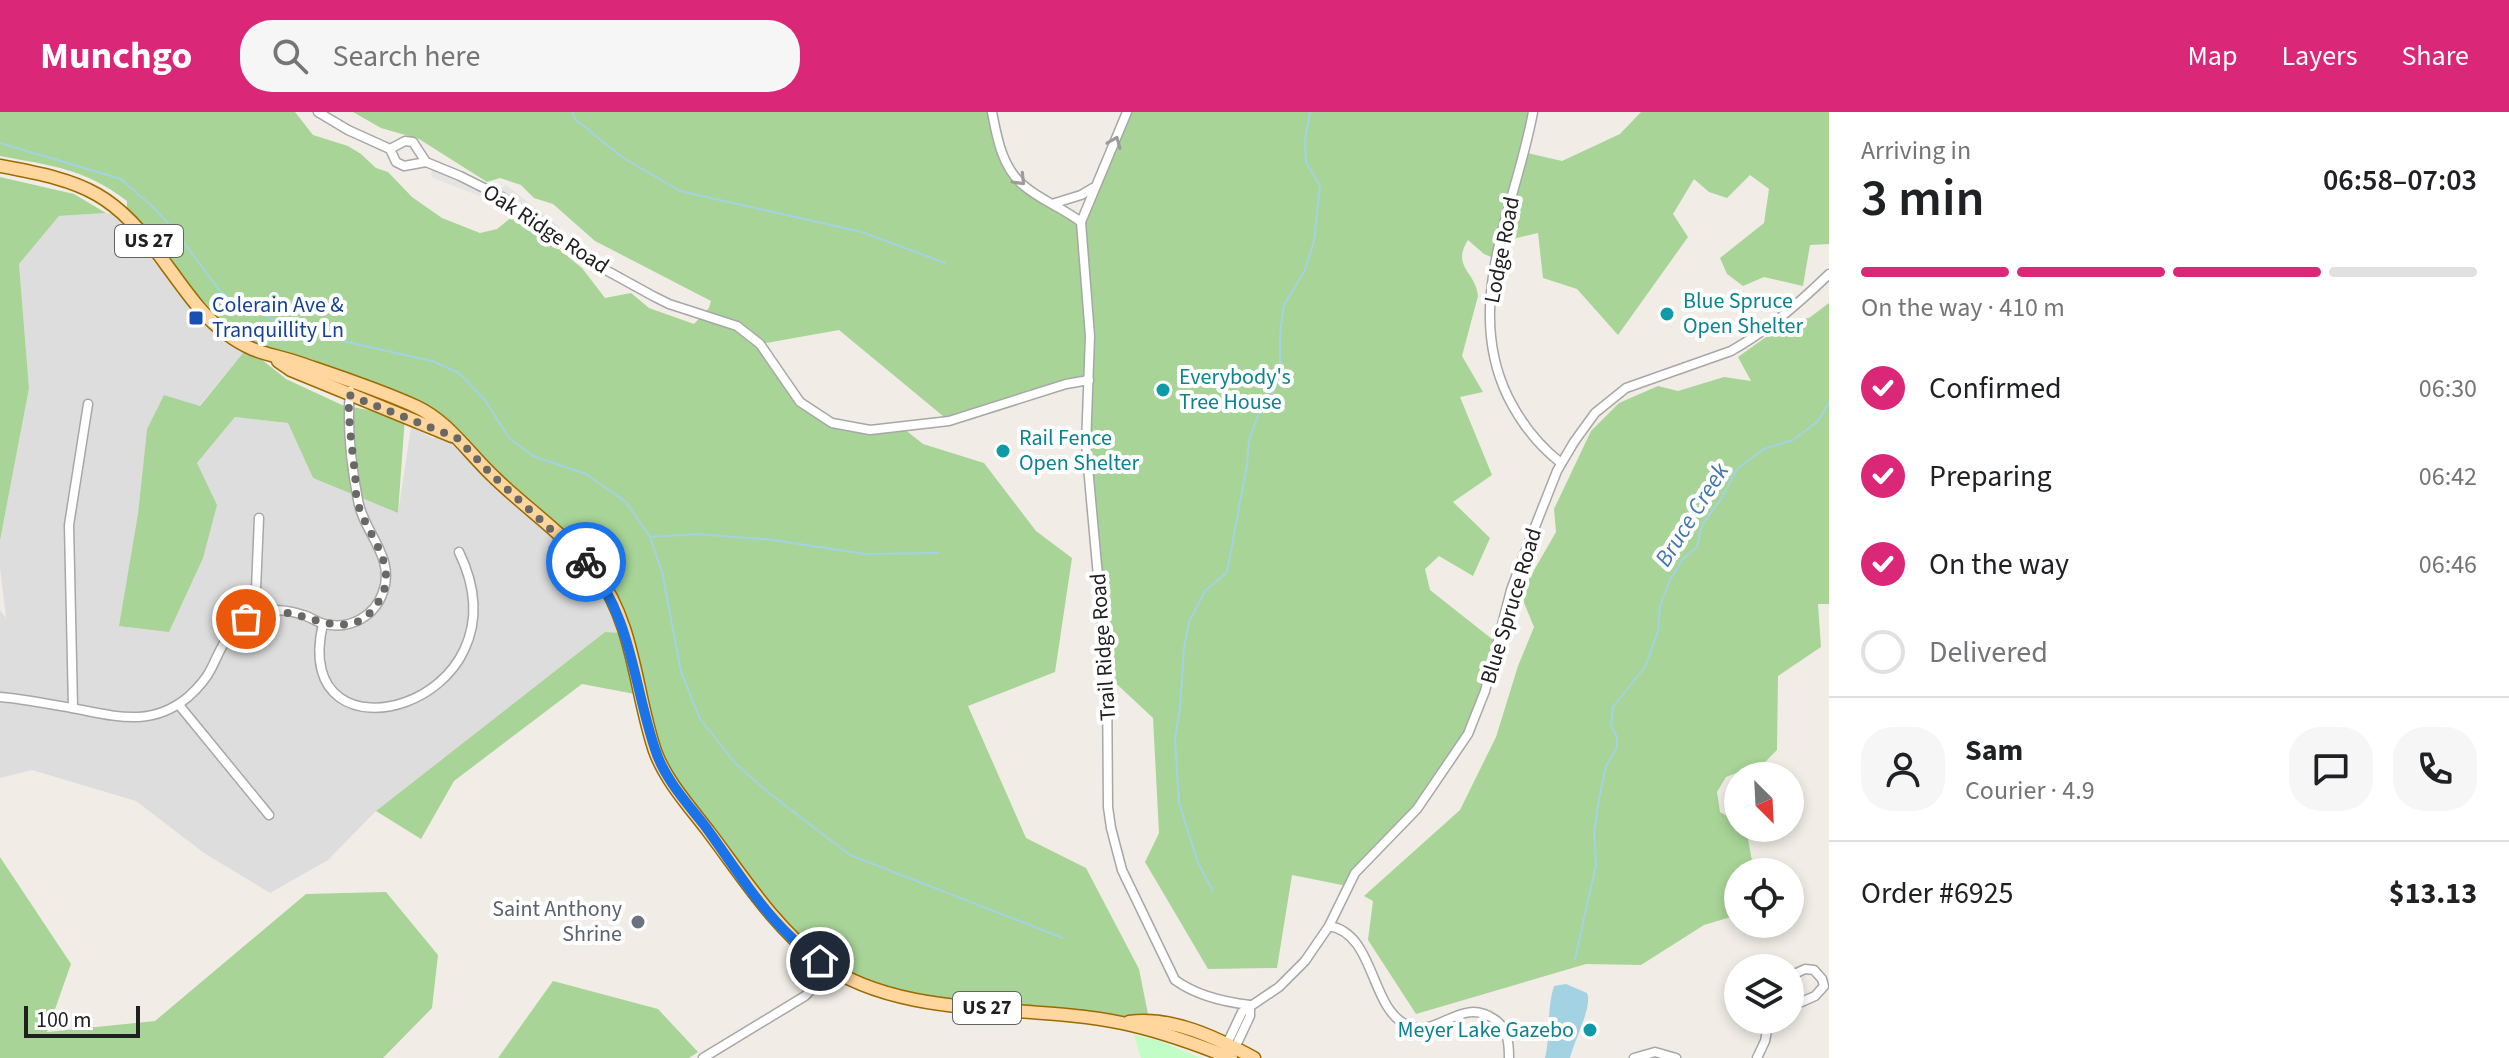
<!DOCTYPE html>
<meta charset="utf-8">
<style>
:root{--surface:#fff;--page:#f6f6f6;--text:#202124;--muted:#757577;--line:#e0e0e0;--accent:#db2777}
body{margin:0;font-family:"Source Sans 3",sans-serif;background:var(--page);color:var(--text);height:100vh;display:flex;flex-direction:column;font-size:30px;white-space:nowrap}
*{box-sizing:border-box;margin:0}
p{font-size:26px;color:var(--muted)}
.icon{flex:none;width:44px;height:44px;fill:none;stroke:currentColor;stroke-width:2;stroke-linecap:round;stroke-linejoin:round}
.map{position:relative;flex:1;overflow:hidden}
.drawer{display:flex;flex-direction:column;background:var(--surface);width:680px}
.drawer>*{flex:none}
.needle{width:52px;rotate:156deg}
.tools{position:absolute;left:1724px;top:650px;display:grid;gap:16px}
.tools a{display:grid;place-items:center;width:80px;height:80px;border-radius:50%;background:var(--surface);box-shadow:0 4px 12px #0003;font-size:40px}
.scale{position:absolute;left:24px;bottom:20px;width:116px;box-sizing:border-box;padding-left:8px;border:4px solid #202020;border-top:0;font-size:22px;line-height:28px;white-space:nowrap;color:#202020;-webkit-text-stroke:6px #fff;paint-order:stroke}
.pin{position:absolute;display:grid;place-items:center;width:68px;height:68px;color:#fff;margin:-34px;border:4px solid #fff;border-radius:50%;box-shadow:0 2px 8px #0007}
.courier{position:absolute;display:grid;place-items:center;width:80px;height:80px;margin:-40px;border:6px solid #1a73e8;border-radius:50%;background:#fff;color:#222;box-shadow:0 2px 10px #0007}
.overview em{font-style:normal;font-weight:600}
.overview div{display:flex;flex-direction:column-reverse}
.overview{display:flex;align-items:center;justify-content:space-between;height:136px;padding:0 32px}
h1{font-size:52px;font-weight:600;line-height:60px}
.bar{display:grid;grid-template-columns:repeat(4,1fr);gap:12px 8px;align-content:center;height:96px;padding:0 32px}
.bar i{height:10px;border-radius:6px;background:var(--line)}
.bar .on{background:var(--accent)}
.bar p{grid-column:span 4}
.line{display:flex;align-items:center;gap:20px;padding:0 32px;border-top:2px solid var(--line)}
.line div{flex:1}
.round{display:grid;place-items:center;flex:none;width:84px;height:84px;border-radius:32px;background:var(--page)}
ol{padding:0 32px;list-style:none}
li{display:flex;align-items:center;gap:24px;height:88px}
li p{margin-inline-start:auto}
li .icon{padding:8px;border-radius:50%;background:var(--accent);color:#fff;stroke-width:4}
li:last-child{color:var(--muted)}
li i{width:44px;height:44px;border:4px solid var(--line);border-radius:50%}
header{display:flex;align-items:center;gap:48px;box-sizing:border-box;height:112px;padding:0 40px;background:var(--accent);color:#fff}
header strong{font-size:38px}
nav{display:flex;gap:44px;margin-inline-start:auto;font-size:28px}
.search{width:560px;height:72px;background:var(--page);display:flex;align-items:center;gap:20px;box-sizing:border-box;padding:0 28px;border-radius:32px;color:var(--muted);font-size:30px}
main{display:flex;flex:1;min-height:0}
.map>svg:first-child{display:block}
</style>
<header>
<strong>Munchgo</strong>
<div class="search"><svg class="icon" aria-label="search" viewBox="0 0 24 24"><circle cx="10" cy="10" r="6"/><path d="M15 15l6 6"/></svg>Search here</div>
<nav><a>Map</a><a>Layers</a><a>Share</a></nav>
</header>
<main>
<div class="map">
<svg width="1829" height="946" viewBox="0 0 1829 946">
<rect width="100%" height="100%" fill="#f1ede6"/>
<path fill="#dedddd" d="M 106,101 L 127,104 L 247,236 L 199,294 L 164,283 L 147,317 L 138,402 L 197,351 L 235,305 L 288,311 L 313,366 L 398,401 L 411,315 L 433,326 L 457,326 L 585,449 L 626,521 L 605,520 L 376,699 L 328,748 L 270,781 L 204,741 L 136,689 L 32,658 L 0,666 L 0,498 L 6,506 L 0,456 L 0,429 L 29,276 L 19,152 L 59,104 Z"/>
<g fill="#a8d497">
<path d="M 0,0 L 295,0 L 313,23 L 348,34 L 361,42 L 376,56 L 388,60 L 412,85 L 442,106 L 480,121 L 497,117 L 512,105 L 539,121 L 582,156 L 605,186 L 631,181 L 649,196 L 694,212 L 709,196 L 711,189 L 595,129 L 553,92 L 534,86 L 521,73 L 500,66 L 487,70 L 419,27 L 381,16 L 353,0 L 992,0 L 1014,63 L 1080,110 L 1127,0 L 1533,0 L 1523,40 L 1562,49 L 1620,22 L 1641,0 L 1829,0 L 1829,132 L 1810,133 L 1803,174 L 1764,165 L 1743,174 L 1727,162 L 1720,146 L 1764,111 L 1769,77 L 1750,63 L 1727,86 L 1709,80 L 1694,67 L 1673,102 L 1688,125 L 1618,223 L 1577,177 L 1543,166 L 1538,121 L 1500,130 L 1496,147 L 1484,142 L 1468,128 C 1451,155 1476,160 1478,184 L 1462,244 L 1483,280 L 1460,285 L 1492,363 L 1453,390 L 1490,426 L 1473,464 L 1439,444 L 1425,457 L 1430,478 L 1497,531 L 1475,609 L 1434,674 L 1347,774 L 1292,763 L 1277,856 L 1208,857 L 1145,750 L 1159,721 L 1153,606 L 1107,563 L 1090,389 L 1089,269 L 949,309 L 839,218 L 761,232 L 793,281 L 832,311 L 903,316 L 923,332 L 984,351 L 1036,419 L 1072,446 L 1055,560 L 968,594 L 1026,726 L 1086,756 L 1139,857 L 1149,907 L 1121,911 L 872,876 L 791,825 L 660,651 L 640,583 L 582,572 L 454,669 L 421,727 L 376,699 L 605,520 L 625,521 L 597,462 L 421,297 L 251,239 L 286,267 L 342,293 L 405,305 L 398,401 L 313,366 L 288,311 L 235,305 L 197,351 L 217,393 L 203,446 L 169,520 L 119,514 L 138,402 L 147,317 L 164,283 L 200,294 L 247,236 L 230,225 L 127,104 L 127,89 C 84,56 52,54 0,44 Z"/>
<path d="M 0,65 L 74,82 L 106,101 L 59,104 L 19,152 L 29,276 L 0,429 Z"/>
<path d="M 1829,191 L 1829,492 L 1818,492 L 1821,535 L 1778,564 L 1777,638 L 1765,650 L 1726,665 L 1717,680 L 1720,700 L 1738,710 L 1738,716 L 1746,716 L 1754,760 L 1738,760 L 1738,803 L 1704,813 L 1641,853 L 1586,852 L 1416,902 L 1368,828 L 1373,789 L 1364,784 L 1460,698 L 1496,625 L 1518,554 L 1534,515 L 1522,486 L 1529,467 L 1556,420 L 1554,397 L 1591,319 L 1619,291 L 1658,274 L 1678,279 L 1724,265 L 1751,269 L 1738,245 L 1790,208 L 1809,206 Z"/>
<path d="M 0,745 L 71,852 L 47,920 L 155,909 L 306,782 L 386,780 L 438,843 L 432,896 L 383,946 L 0,946 Z"/>
<path d="M 553,869 L 658,897 L 698,940 L 689,946 L 498,946 Z"/>
</g>
<path fill="#c0fec6" d="M 1134,923 L 1157,928 L 1201,946 L 1141,946 Z"/>
<path fill="#e4e4e4" d="M 432,53 L 492,80 L 506,73 L 560,115 L 558,127 L 502,85 L 492,89 L 431,65 Z"/>
<path fill="#a3d3e2" d="M 1566,872 L 1587,881 C 1593,894 1574,929 1570,946 L 1545,946 C 1551,921 1546,900 1554,874 Z"/>
<g fill="none" stroke-linecap="round" stroke-linejoin="round">
<g stroke="#a3d3e2" stroke-width="2">
<path d="M 572,0 L 576,8 L 622,45 L 680,79 L 862,120 L 945,151"/>
<path d="M 0,31 L 121,67 L 153,95 L 177,121 L 219,178 L 234,190 L 274,208 L 347,230 L 432,249 L 459,261 L 485,288 L 509,326 L 533,344 L 586,362 L 626,390 L 650,425 L 662,460 L 681,560 L 700,607 L 735,651 L 770,682 L 850,743 L 1063,826"/>
<path d="M 650,425 L 698,422 L 773,428 L 865,442 L 938,441"/>
<path d="M 1213,779 L 1198,751 L 1179,691 L 1175,627 L 1180,596 L 1184,536 L 1189,510 L 1205,479 L 1227,460 L 1247,353 L 1249,328 L 1260,298 L 1274,278 L 1280,260 L 1280,221 L 1284,193 L 1305,158 L 1314,129 L 1320,74 L 1306,50 L 1305,28 L 1310,0"/>
<path d="M 1575,847 L 1596,753 L 1594,720 L 1599,687 L 1606,654 L 1617,635 L 1617,625 L 1611,614 L 1613,595 L 1645,555 L 1658,519 L 1660,494 L 1670,468 L 1682,448 L 1697,435 L 1702,413 L 1721,387 L 1737,357 L 1764,337 L 1793,328 L 1817,310 L 1829,291"/>
</g>
<g stroke="#a7a7a7" stroke-width="11">
<g id="street">
<path d="M 318,0 L 348,18 L 390,37 L 396,50 L 404,54 L 426,50 L 413,30 L 405,29 L 390,37"/>
<path d="M 992,0 C 997,26 1002,55 1023,73 C 1040,88 1063,96 1081,110"/>
<path d="M 1127,0 L 1081,110 L 1090,224 L 1086,333 L 1107,563 L 1108,695 L 1111,716 L 1122,758 L 1175,868 C 1197,884 1224,890 1250,893"/>
<path d="M 1533,0 C 1516,94 1462,191 1508,285 C 1521,311 1539,334 1561,351"/>
<path d="M 426,50 L 460,64 L 502,85 L 573,140 L 653,184 L 669,192 L 737,214 L 760,232 L 800,290 L 832,311 L 870,318 L 949,309 L 1066,272 L 1089,268"/>
<path d="M 1055,91 L 1081,83 L 1093,76"/>
<path d="M 255,501 L 259,406"/>
<path d="M 323,512 C 287,661 534,595 459,440"/>
<path d="M 0,585 C 24,587 48,592 72,596 C 115,604 151,616 188,585 C 197,577 205,569 211,557 C 221,537 231,509 255,501 C 268,496 290,498 303,503 C 311,505 318,511 325,512 C 350,518 375,504 383,480 C 396,445 363,420 358,388 C 351,353 347,314 350,279"/>
<path d="M 179,593 L 269,703"/>
<path d="M 73,596 L 69,413 L 88,292"/>
<path d="M 1329,814 C 1375,821 1370,897 1407,913 C 1439,927 1460,884 1494,907 C 1508,916 1509,931 1509,946"/>
<path d="M 1790,864 L 1805,857 L 1814,858 L 1822,867 L 1824,874 L 1815,884 L 1790,895"/>
<path d="M 1225,936 L 1242,900 L 1279,875 L 1305,849 L 1329,814 L 1355,761 L 1417,697 L 1468,622 L 1485,579 L 1511,478 L 1529,430 L 1557,359 L 1574,330 L 1595,301 L 1626,276 L 1731,239 C 1768,218 1798,192 1829,162"/>
<path d="M 1233,940 L 1250,904 L 1250,893"/>
<path d="M 703,946 L 805,884 L 832,857"/>
<path d="M 1634,946 L 1655,940 L 1676,946"/>
<path d="M 1757,946 L 1765,929 L 1769,908"/>
</g>
</g>
<g stroke="#9c6a00" stroke-width="15">
<g id="primary">
<path d="M 0,54 C 88,70 114,80 168,155 C 186,179 202,204 227,222 C 255,243 271,241 302,252 C 340,265 380,278 417,295 C 449,310 469,342 495,366 C 527,397 568,425 596,461 C 635,513 635,580 655,639 C 666,669 690,695 709,720 C 743,765 775,816 821,850 C 902,909 1028,891 1122,911 C 1160,919 1196,932 1231,946"/>
<path d="M 278,249 L 291,258 L 452,324"/>
<path d="M 1129,910 C 1172,904 1217,926 1254,946"/>
</g>
</g>
<use href="#street" stroke="#fff" stroke-width="8"/>
<use href="#primary" stroke="#ffd69d" stroke-width="12"/>
</g>
<defs><path id="oneway-chevron" d="M-2-3.5L2.5 0L-2 3.5" fill="none" stroke-width="1.6" stroke-linecap="round" stroke-linejoin="round" transform="scale(2)"/></defs>
<g stroke="#9b9b9b">
<use href="#oneway-chevron" transform="translate(1115 30) rotate(-68)"/>
<use href="#oneway-chevron" transform="translate(1020 68) rotate(46)"/>
</g>
<g fill="none" stroke-linecap="round" stroke-linejoin="round">
<path stroke="#696865" stroke-width="8" stroke-dasharray="0 14.4" d="M 246,507 C 292,478 345,546 379,489 C 400,454 368,425 358,392 C 355,383 356,371 355,362 C 352,335 348,309 349,283 L 457,326 L 492,363 L 586,450"/>
<path stroke="#1a73e8" stroke-width="10" d="M 586,450 C 632,504 633,572 655,637 C 664,666 687,691 705,714 C 732,751 758,794 792,826 C 801,834 811,841 820,849"/>
</g>
<g fill="#0f9aa8" stroke="#fff" stroke-width="3">
<circle cx="1667" cy="202" r="8"/>
<circle cx="1163" cy="278" r="8"/>
<circle cx="1003" cy="339" r="8"/>
<circle cx="1590" cy="918" r="8"/>
</g>
<rect fill="#1a4fb4" stroke="#fff" stroke-width="3" x="188" y="198" width="16" height="16" rx="4"/>
<circle fill="#6b7280" stroke="#fff" stroke-width="3" cx="638" cy="810" r="8"/>
<g text-anchor="middle" dominant-baseline="central" stroke-width="8" stroke-linejoin="round" paint-order="stroke">
<g fill="#fff" stroke="#636363" stroke-width="2">
<rect x="115" y="113" width="68" height="32" rx="6"/>
<rect x="953" y="880" width="68" height="32" rx="6"/>
</g>
<g font-size="20" font-weight="bold" fill="#202020">
<text x="149" y="129">US 27</text>
<text x="987" y="896">US 27</text>
</g>
<g font-size="22" fill="#202020" stroke="#fff">
<text transform="translate(546 117) rotate(33)">Oak Ridge Road</text>
<text transform="translate(1502 138) rotate(-79)">Lodge Road</text>
<text transform="translate(1511 494) rotate(-73)">Blue Spruce Road</text>
<text transform="translate(1103 535) rotate(-94)">Trail Ridge Road</text>
</g>
<g font-size="22" fill="#0d838f" stroke="#fff" text-anchor="start">
<text x="1683" y="189">Blue Spruce<tspan x="1683" dy="25">Open Shelter</tspan></text>
<text x="1179" y="265">Everybody's<tspan x="1179" dy="25">Tree House</tspan></text>
<text x="1019" y="326">Rail Fence<tspan x="1019" dy="25">Open Shelter</tspan></text>
<text x="1574" y="918" text-anchor="end">Meyer Lake Gazebo</text>
</g>
<g font-size="22" fill="#164399" stroke="#fff" text-anchor="start">
<text x="212" y="193">Colerain Ave &amp;<tspan x="212" dy="25">Tranquillity Ln</tspan></text>
</g>
<g font-size="22" fill="#5b616d" stroke="#fff" text-anchor="end">
<text x="622" y="797">Saint Anthony<tspan x="622" dy="25">Shrine</tspan></text>
</g>
<g font-size="24" font-style="italic" fill="#4178b0" stroke="#fff">
<text transform="translate(1692 403) rotate(-58)">Bruce Creek</text>
</g>
</g>
</svg>
<div class="tools">
<a><svg class="needle" viewBox="-14 -14 28 28"><path d="M0-13l5 13h-10z" fill="#e53935"/><path d="M0 13l5-13h-10z" fill="#757577"/></svg></a>
<a><svg class="icon" aria-label="locate" viewBox="0 0 24 24"><circle cx="12" cy="12" r="6"/><path d="M12 2v4M12 18v4M2 12h4M18 12h4"/></svg></a>
<a><svg class="icon" aria-label="layers" viewBox="0 0 24 24"><path d="M12 4l9 5-9 5-9-5zM3 14l9 5 9-5"/></svg></a>
</div>
<div class="scale">100 m</div>
<div class="pin" style="left:246px;top:507px;background:#ea580c"><svg class="icon" aria-label="bag" viewBox="0 0 24 24"><path d="M5 8h14l-1 12H6zM9 8a3 3 0 0 1 6 0"/></svg></div>
<div class="pin" style="left:820px;top:849px;background:#1f2937"><svg class="icon" aria-label="home" viewBox="0 0 24 24"><path d="M3 11l9-7 9 7M6 9v11h12V9"/></svg></div>
<div class="courier" style="left:586px;top:450px"><svg class="icon" aria-label="bike" viewBox="0 0 24 24"><circle cx="6" cy="16" r="4"/><circle cx="18" cy="16" r="4"/><path d="M6 16l4-8h5l3 8M10 8l3 8H6M13 5h3"/></svg></div>
</div>
<section class="drawer">
<div class="overview"><div><h1>3 min</h1><p>Arriving in</p></div><em>06:58–07:03</em></div>
<div class="bar"><i class="on"></i><i class="on"></i><i class="on"></i><i></i><p>On the way · 410 m</p></div>
<ol>
<li><svg class="icon" aria-label="check" viewBox="0 0 24 24"><path d="M5 12l5 5 9-10"/></svg>Confirmed<p>06:30</p></li>
<li><svg class="icon" aria-label="check" viewBox="0 0 24 24"><path d="M5 12l5 5 9-10"/></svg>Preparing<p>06:42</p></li>
<li><svg class="icon" aria-label="check" viewBox="0 0 24 24"><path d="M5 12l5 5 9-10"/></svg>On the way<p>06:46</p></li>
<li><i></i>Delivered</li>
</ol>
<div class="line" style="height:144px"><a class="round"><svg class="icon" aria-label="person" viewBox="0 0 24 24"><circle cx="12" cy="8" r="4"/><path d="M4 21q1-7 8-7t8 7"/></svg></a><div><b>Sam</b><p>Courier · 4.9</p></div><a class="round"><svg class="icon" aria-label="chat" viewBox="0 0 24 24"><path d="M4 5h16v11H9l-5 4z"/></svg></a><a class="round"><svg class="icon" aria-label="phone" viewBox="0 0 24 24"><path d="M5 4h4l2 5-3 2q2 4 5 5l2-3 5 2v4C11 20 4 13 5 4z"/></svg></a></div>
<div class="line" style="height:104px"><div>Order #6925</div><b>$13.13</b></div>
</section>
</main>
